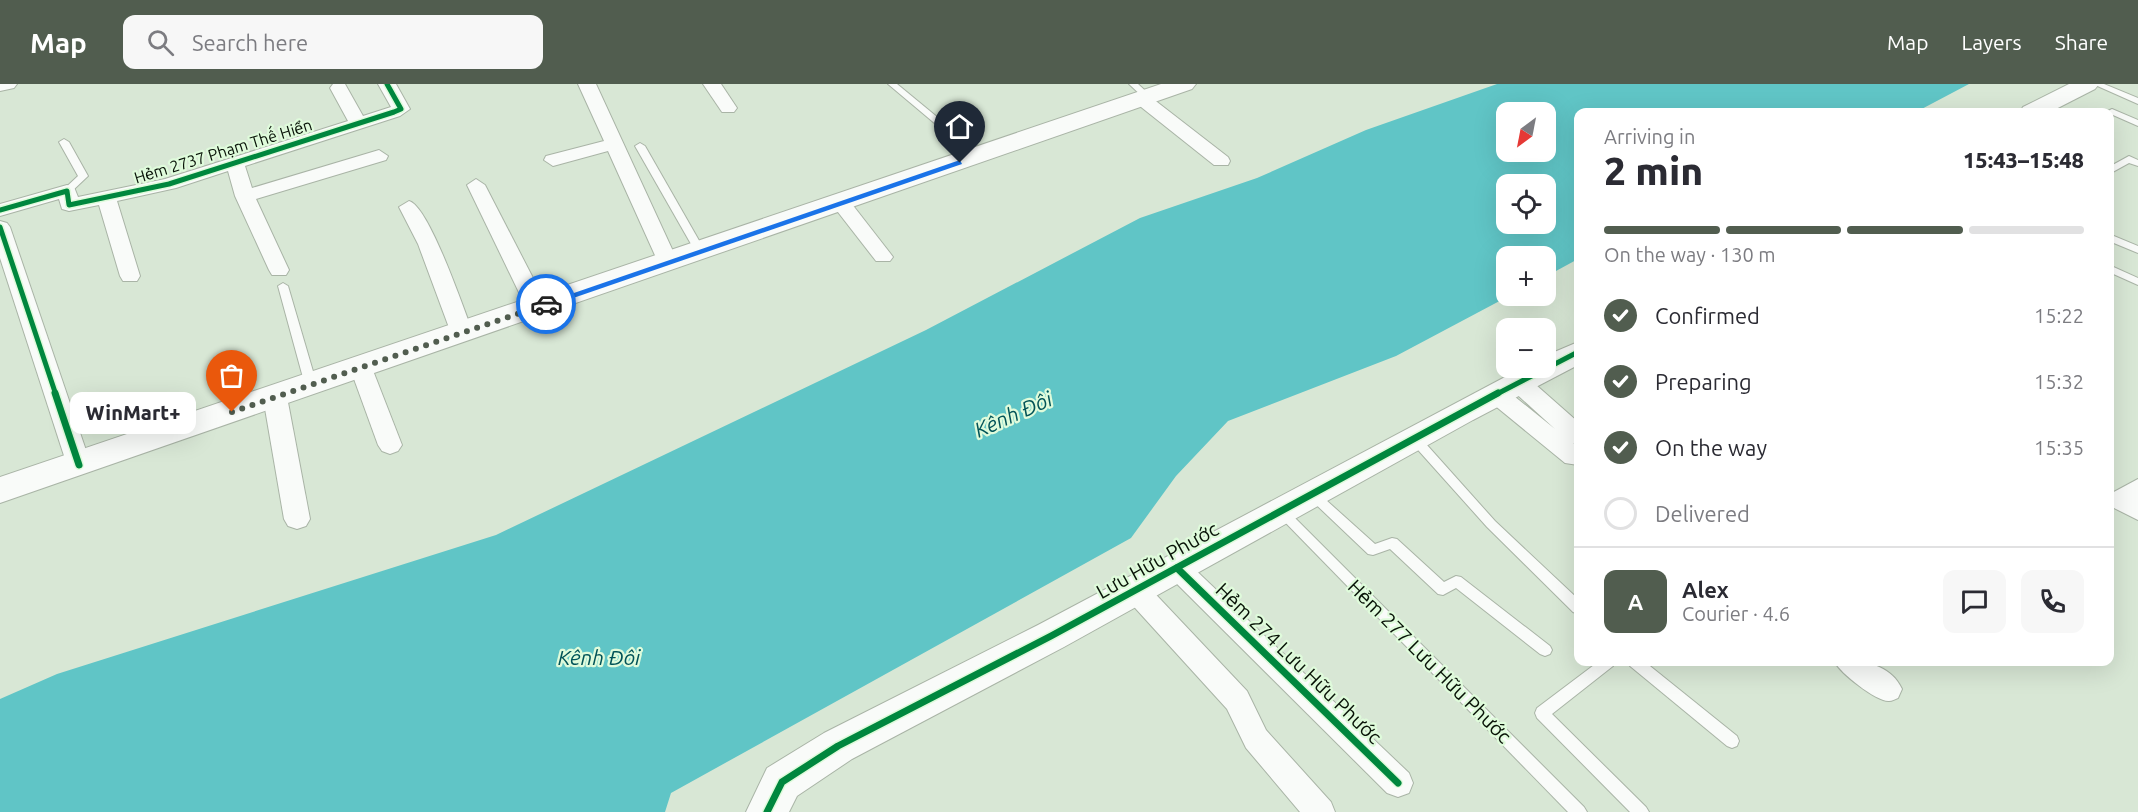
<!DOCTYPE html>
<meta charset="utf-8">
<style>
:root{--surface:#fff;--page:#f7f7f7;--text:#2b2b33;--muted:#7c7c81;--line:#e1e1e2;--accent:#515d4f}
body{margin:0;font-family:Ubuntu,sans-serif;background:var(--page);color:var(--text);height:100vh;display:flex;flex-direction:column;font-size:22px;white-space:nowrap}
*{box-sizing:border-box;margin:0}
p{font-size:20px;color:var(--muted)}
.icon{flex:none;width:33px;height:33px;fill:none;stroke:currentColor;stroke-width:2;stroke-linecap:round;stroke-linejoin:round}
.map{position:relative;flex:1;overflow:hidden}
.panel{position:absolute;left:1574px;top:24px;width:540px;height:558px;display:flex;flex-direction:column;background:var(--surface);border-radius:12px;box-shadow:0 6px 24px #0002}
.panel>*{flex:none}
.needle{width:39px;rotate:212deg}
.fabs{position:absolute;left:1496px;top:18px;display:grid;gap:12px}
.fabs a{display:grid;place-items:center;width:60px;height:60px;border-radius:12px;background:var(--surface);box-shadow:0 6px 24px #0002;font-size:30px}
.pin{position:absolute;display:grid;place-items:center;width:51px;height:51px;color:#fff;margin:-62px -26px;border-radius:50% 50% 50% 0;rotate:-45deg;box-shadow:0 0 6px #0007}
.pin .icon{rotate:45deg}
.courier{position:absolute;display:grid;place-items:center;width:60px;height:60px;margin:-30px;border:4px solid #1a73e8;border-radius:50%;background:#fff;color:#222;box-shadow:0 2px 8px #0007}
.bubble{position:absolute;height:42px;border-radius:12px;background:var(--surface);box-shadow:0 6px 24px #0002;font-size:20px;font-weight:800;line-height:42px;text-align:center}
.headline em{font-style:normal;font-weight:800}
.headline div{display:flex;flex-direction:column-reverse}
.headline{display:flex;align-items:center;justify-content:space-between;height:102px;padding:0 30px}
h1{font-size:39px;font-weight:800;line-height:45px}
.bar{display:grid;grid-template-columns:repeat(4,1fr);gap:9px 6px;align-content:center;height:72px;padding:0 30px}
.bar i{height:8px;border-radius:4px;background:var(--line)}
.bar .on{background:var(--accent)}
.bar p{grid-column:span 4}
.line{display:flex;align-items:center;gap:15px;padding:0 30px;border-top:2px solid var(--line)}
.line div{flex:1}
.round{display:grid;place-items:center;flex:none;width:63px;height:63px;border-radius:12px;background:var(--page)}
ol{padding:0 30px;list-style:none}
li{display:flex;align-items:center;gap:18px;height:66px}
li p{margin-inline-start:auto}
li .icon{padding:6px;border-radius:50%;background:var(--accent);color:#fff;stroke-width:4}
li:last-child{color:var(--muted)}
li i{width:33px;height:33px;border:3px solid var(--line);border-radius:50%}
header{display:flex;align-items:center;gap:36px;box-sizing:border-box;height:84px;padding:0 30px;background:var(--accent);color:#fff}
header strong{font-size:28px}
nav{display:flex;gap:33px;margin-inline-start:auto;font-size:21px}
.search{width:420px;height:54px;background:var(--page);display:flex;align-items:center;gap:15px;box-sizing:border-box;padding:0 21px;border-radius:12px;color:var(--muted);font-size:22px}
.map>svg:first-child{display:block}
</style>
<header>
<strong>Map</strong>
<div class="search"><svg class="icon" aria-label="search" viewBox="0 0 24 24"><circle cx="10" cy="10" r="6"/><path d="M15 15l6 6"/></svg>Search here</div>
<nav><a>Map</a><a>Layers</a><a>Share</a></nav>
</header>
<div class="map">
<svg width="2138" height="728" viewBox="0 0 2138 728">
<rect width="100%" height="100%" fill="#d8e7d5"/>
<path fill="#60c5c6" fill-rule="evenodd" d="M 1497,0 L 1969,0 L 1916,28 L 1578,28 L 1578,175 L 1545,193 L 1545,172 L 1506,172 L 1506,212 L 1509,212 L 1396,272 L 1228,337 L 1176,392 L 1131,454 L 671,709 L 665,728 L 0,728 L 0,615 L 57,590 L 496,451 L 926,246 L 1140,134 L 1257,94 L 1366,46 ZM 1506,28 L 1545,28 L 1545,68 L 1506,68 ZM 1506,100 L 1545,100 L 1545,140 L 1506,140 Z"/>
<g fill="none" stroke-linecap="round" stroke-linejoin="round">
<g stroke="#a9b4a6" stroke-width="2">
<g id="lane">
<path d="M 888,0 L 897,0 L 982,70 L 982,74 L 976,74 Z"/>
<path d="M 1129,0 L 1138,0 L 1152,13 L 1145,15 Z"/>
<path d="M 2093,0 L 2104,0 L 2138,14 L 2138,20 Z"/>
<path d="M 2112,25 L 2138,36 L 2138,42 L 2113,31 L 2109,33 L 2109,28 L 2106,28 Z"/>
<path d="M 64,55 L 69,58 L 88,92 L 70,109 L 67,110 L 62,107 L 78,92 L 59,58 Z"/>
<path d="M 640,59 L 645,62 L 705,167 L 704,169 L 700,170 L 695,167 L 635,62 Z"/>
<path d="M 2129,72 L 2138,76 L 2138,82 L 2129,79 L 2109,90 L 2109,83 Z"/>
<path d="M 2109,150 L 2138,162 L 2138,169 L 2109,157 Z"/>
<path d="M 2109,181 L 2138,194 L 2138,201 L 2109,188 Z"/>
<path d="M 283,199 L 288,202 L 317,301 L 311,305 L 305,301 L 278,202 Z"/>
<path d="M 1414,350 L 1418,351 L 1495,437 L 1578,515 L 1578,530 L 1573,528 L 1487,443 L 1410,357 L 1408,354 L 1410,351 Z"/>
<path d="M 1312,405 L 1316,407 L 1375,460 L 1392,454 L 1397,455 L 1444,498 L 1456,492 L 1461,493 L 1550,562 L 1552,566 L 1550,570 L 1545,572 L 1540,570 L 1456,504 L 1443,511 L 1438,510 L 1390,465 L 1373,471 L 1368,470 L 1308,413 L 1306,410 L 1308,407 Z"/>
<path d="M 1281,422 L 1285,424 L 1584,723 L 1587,728 L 1568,728 L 1277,430 L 1275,427 L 1277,424 Z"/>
<path d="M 1598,578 L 1615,578 L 1613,582 L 1552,630 L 1646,723 L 1649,728 L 1630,728 L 1537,634 L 1535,629 L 1537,624 Z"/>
<path d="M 1628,578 L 1645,578 L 1737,652 L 1739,657 L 1737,662 L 1732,664 L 1727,662 L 1630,582 Z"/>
</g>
</g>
<g stroke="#a9b4a6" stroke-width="2">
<g id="street">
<path d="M 0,0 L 17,0 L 14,4 L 0,7 Z"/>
<path d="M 333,0 L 345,0 L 363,32 L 391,23 L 378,0 L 396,0 L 410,25 L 400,32 L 245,82 L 252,104 L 379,66 L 388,72 L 386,76 L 256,115 L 289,186 L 286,191 L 272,191 L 269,186 L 235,112 L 228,87 L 176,104 L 117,117 L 140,192 L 137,197 L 123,197 L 120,192 L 99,121 L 69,127 L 62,125 L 59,115 L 0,132 L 0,120 L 67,101 L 74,103 L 78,113 L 165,95 L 348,37 L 330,4 Z"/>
<path d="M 578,0 L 596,0 L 678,178 L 675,183 L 661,183 L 658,178 L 608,67 L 553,82 L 544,76 L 546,72 L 604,57 Z"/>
<path d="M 703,0 L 721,0 L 737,24 L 734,28 L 722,28 Z"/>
<path d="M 1142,10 L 1148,11 L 1228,73 L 1230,77 L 1228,81 L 1214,81 L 1136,19 L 1133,15 L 1136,11 Z"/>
<path d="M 476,95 L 485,101 L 548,223 L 545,228 L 529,228 L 526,223 L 467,101 Z"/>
<path d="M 841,113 L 848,115 L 890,169 L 893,173 L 890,177 L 876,177 L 834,123 L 831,119 L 834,115 Z"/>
<path d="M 409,117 C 429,122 464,226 473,249 L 470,254 L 462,256 L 454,254 L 451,249 L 418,160 L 399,123 Z"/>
<path d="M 0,137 L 7,139 L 10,143 L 91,381 L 88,387 L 79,390 L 70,387 L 67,381 L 0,174 Z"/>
<path d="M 361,276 L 369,279 L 372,284 L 402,361 L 398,367 L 390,370 L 382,367 L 378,361 L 350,284 L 353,279 Z"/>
<path d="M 1519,291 L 1527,293 L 1578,338 L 1578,361 L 1573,359 L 1578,363 L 1578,381 L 1565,379 L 1488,316 L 1485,310 L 1488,304 L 1496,302 L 1504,304 L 1555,345 L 1511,305 L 1508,299 L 1511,293 Z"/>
<path d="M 275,305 L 283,307 L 287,313 L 310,435 L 306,442 L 297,445 L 288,442 L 284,435 L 263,313 L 267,307 Z"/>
<path d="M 2138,395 L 2138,436 L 2112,423 L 2109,417 L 2112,409 Z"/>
<path d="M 1177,473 L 1186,477 L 1409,689 L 1413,699 L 1409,709 L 1398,713 L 1387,709 L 1168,491 L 1164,484 L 1168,477 Z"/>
<path d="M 1135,495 L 1144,498 L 1247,607 L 1266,646 L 1331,718 L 1335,728 L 1300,728 L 1246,664 L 1227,625 L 1126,514 L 1122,506 L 1126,498 Z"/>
<path d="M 1835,578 C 1860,575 1890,579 1902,605 L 1898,614 C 1895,615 1892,617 1889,617 C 1877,618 1840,589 1835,578 Z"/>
</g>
</g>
<g stroke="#a9b4a6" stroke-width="2">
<g id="secondary">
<path d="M 1161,0 L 1196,0 L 1192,5 L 0,419 L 0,393 Z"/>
<path d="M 2069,0 L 2099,0 L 2095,5 L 2050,28 L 2020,28 L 2023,23 Z"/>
<path d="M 1578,258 L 1578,281 L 1473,336 L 1064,563 L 852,675 L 797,712 L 789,728 L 746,728 L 767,684 L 824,649 L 1038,541 L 1522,284 L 1545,284 L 1545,272 Z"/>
</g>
</g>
<use href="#lane" fill="#f9fbf9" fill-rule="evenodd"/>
<use href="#street" fill="#f9fbf9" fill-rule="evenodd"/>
<use href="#secondary" fill="#f9fbf9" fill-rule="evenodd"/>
<g stroke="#dffbdb" stroke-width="8">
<g id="cycleway-far1">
<path d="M 0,126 L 67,107 L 69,121 L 169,100 L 394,28 L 401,25 L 387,0"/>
<path d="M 0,143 L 56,311"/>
<path d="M 1495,311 L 1578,268"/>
</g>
</g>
<g stroke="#dffbdb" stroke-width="10">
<g id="cycleway">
<path d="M 55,309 L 79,381"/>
<path d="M 1177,484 L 1398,699"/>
<path d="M 767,728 L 782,698 L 838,662 L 1051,552 L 1498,309"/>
</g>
</g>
<use href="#cycleway-far1" stroke="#00873e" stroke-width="5"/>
<use href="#cycleway" stroke="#00873e" stroke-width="7"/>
</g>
<path fill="#1a73e8" d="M 960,76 L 962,80 L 550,222 L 542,220 Z"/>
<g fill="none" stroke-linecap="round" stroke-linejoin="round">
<path stroke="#515d4f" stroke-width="6" stroke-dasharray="0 10.8" d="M 232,328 L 546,220"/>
</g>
<g text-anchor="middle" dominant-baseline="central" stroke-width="4.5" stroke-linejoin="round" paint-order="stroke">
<g font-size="16" fill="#081207" stroke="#dffbdb">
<text transform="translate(223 67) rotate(-17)">Hẻm 2737 Phạm Thế Hiển</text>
</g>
<g font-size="20" fill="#081207" stroke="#dffbdb">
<text transform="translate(1157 476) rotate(-29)">Lưu Hữu Phước</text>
<text transform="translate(1430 577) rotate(45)">Hẻm 277 Lưu Hữu Phước</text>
<text transform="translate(1299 579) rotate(44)">Hẻm 274 Lưu Hữu Phước</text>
</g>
<g font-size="21" font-style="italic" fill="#015358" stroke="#dffbdb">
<text transform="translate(1013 330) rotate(-24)">Kênh Đôi</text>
<text x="599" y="573">Kênh Đôi</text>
</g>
</g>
</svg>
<div class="fabs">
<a><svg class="needle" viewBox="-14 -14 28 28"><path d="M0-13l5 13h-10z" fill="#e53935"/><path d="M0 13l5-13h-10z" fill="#7c7c81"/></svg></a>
<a><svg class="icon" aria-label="locate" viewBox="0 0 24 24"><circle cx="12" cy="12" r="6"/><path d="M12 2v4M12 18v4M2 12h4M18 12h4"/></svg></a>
<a>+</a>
<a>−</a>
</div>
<div class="pin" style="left:232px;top:328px;background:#ea580c"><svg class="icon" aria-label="bag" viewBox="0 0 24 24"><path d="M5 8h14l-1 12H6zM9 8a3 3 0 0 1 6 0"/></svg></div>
<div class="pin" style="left:960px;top:79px;background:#1f2937"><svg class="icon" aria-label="home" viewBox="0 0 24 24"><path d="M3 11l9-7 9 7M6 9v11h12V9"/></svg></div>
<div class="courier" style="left:546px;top:220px"><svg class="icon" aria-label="car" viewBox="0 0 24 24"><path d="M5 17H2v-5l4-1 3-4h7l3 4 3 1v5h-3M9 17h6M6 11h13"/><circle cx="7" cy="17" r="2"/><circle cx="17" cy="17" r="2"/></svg></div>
<div class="bubble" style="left:70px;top:308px;width:126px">WinMart+</div>
<section class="panel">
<div class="headline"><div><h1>2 min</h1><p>Arriving in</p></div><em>15:43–15:48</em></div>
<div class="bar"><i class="on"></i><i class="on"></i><i class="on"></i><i></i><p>On the way · 130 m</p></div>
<ol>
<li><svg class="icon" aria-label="check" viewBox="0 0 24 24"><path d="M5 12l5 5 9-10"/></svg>Confirmed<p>15:22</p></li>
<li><svg class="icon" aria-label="check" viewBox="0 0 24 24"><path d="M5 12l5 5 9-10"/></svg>Preparing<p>15:32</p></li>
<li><svg class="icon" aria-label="check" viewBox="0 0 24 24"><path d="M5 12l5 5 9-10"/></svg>On the way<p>15:35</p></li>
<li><i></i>Delivered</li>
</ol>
<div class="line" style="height:108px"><b class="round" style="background:var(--accent);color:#fff">A</b><div><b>Alex</b><p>Courier · 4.6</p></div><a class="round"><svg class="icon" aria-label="chat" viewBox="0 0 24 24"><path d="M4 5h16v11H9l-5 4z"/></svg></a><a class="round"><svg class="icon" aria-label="phone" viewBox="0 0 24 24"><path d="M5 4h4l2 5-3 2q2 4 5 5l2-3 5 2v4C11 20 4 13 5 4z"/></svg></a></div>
</section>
</div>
